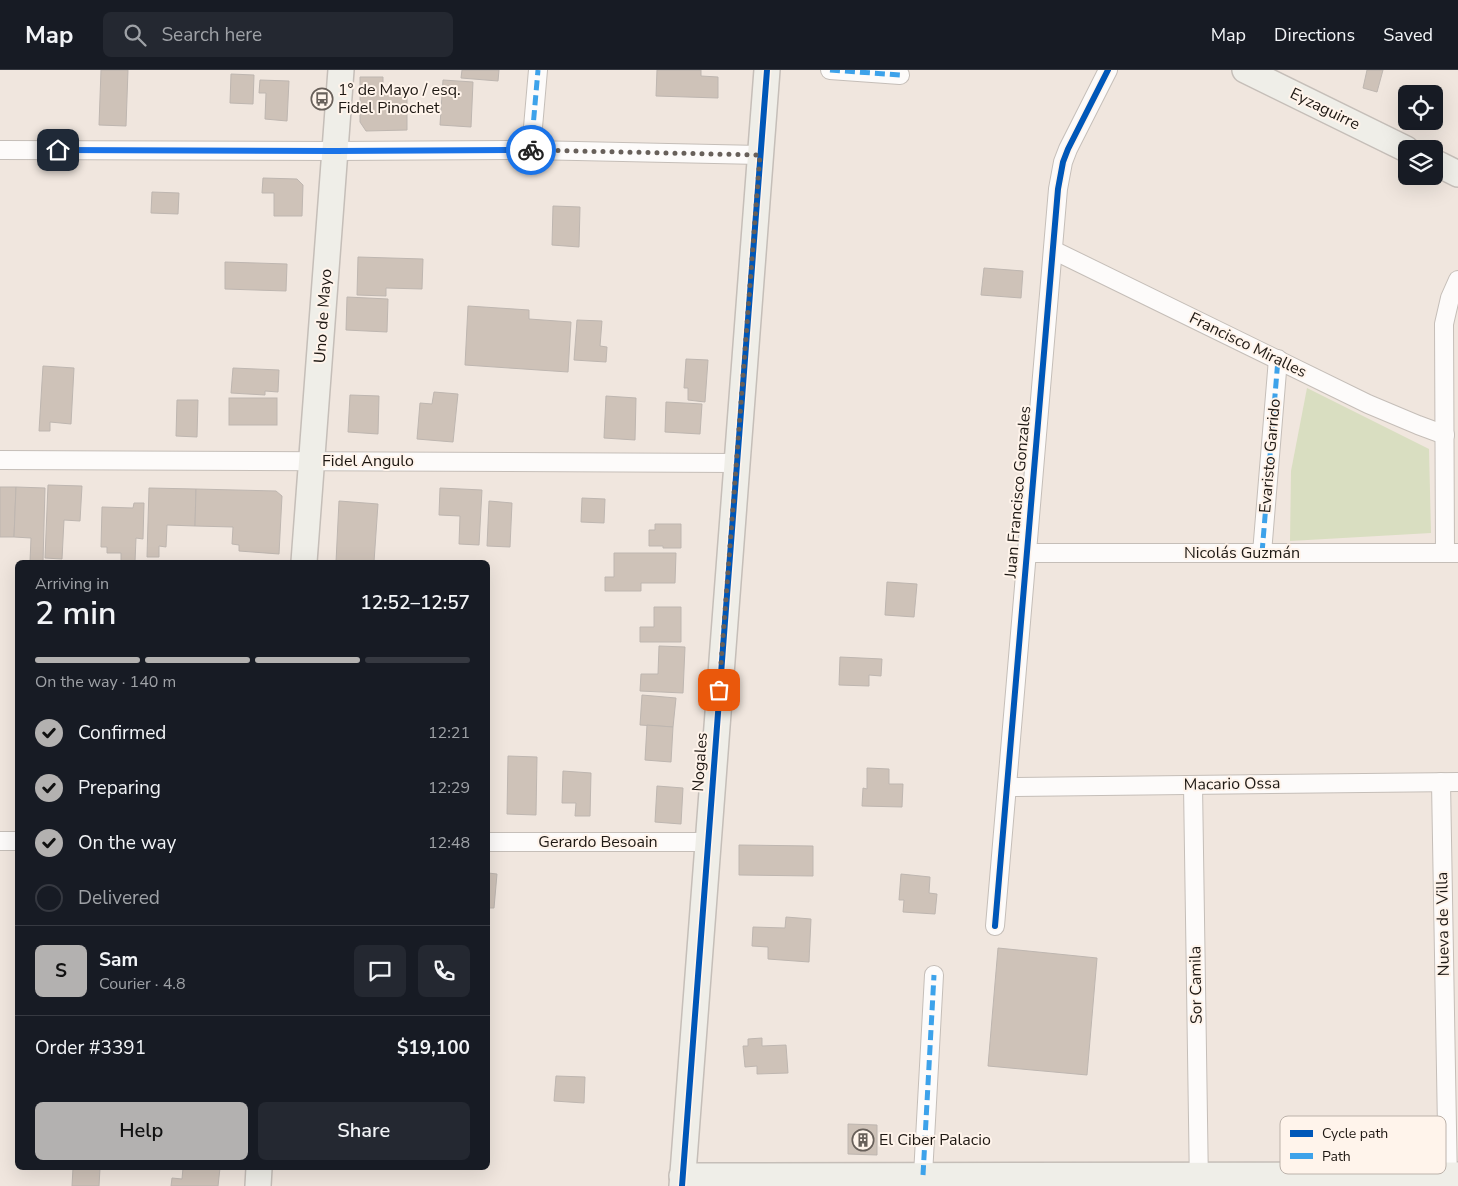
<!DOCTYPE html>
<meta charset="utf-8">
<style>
:root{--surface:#171b24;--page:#242831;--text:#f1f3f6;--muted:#9ea1a6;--line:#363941;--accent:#b3b1b0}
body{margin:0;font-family:"Nunito Sans",sans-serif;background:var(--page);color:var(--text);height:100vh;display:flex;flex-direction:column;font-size:19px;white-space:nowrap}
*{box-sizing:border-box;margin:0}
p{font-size:16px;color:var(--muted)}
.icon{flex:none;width:28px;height:28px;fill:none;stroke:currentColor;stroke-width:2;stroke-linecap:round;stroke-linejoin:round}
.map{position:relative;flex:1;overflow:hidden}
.drawer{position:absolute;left:15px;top:490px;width:475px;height:610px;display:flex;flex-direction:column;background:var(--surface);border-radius:8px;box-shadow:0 5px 20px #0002}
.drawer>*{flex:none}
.buttons{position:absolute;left:1398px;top:15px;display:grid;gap:10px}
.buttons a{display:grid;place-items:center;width:45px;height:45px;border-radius:8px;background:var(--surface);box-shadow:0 5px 20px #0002;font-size:25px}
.pin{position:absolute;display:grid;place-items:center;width:42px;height:42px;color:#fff;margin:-21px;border-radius:10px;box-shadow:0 2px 8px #0006}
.courier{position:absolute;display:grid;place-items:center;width:50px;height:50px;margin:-25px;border:4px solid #1a73e8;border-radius:50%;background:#fff;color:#222;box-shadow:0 1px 6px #0007}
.headline em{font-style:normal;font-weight:600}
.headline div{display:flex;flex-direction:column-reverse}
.headline{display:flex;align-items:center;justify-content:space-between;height:85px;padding:0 20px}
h1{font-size:32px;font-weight:600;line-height:38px}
.bar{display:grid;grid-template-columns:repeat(4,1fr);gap:8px 5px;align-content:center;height:60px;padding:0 20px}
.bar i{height:6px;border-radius:4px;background:var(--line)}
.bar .current{background:var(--accent)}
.bar p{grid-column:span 4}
.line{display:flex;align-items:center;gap:12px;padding:0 20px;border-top:1px solid var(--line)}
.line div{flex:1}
.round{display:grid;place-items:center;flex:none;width:52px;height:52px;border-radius:8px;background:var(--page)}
ol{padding:0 20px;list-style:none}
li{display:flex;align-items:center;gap:15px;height:55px}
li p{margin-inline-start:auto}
li .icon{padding:5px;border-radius:50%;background:var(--accent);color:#111;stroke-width:4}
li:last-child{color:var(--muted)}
li i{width:28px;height:28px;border:2px solid var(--line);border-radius:50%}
.button{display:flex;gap:10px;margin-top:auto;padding:10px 20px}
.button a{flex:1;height:58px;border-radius:8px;background:var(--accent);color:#111;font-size:20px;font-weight:600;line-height:58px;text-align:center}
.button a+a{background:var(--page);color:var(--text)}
header{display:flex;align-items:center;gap:30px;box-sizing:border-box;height:70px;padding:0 25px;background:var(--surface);border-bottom:1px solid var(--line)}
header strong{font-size:24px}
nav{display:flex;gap:28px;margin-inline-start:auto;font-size:18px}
.search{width:350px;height:45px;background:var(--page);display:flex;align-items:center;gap:12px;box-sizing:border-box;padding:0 18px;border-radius:8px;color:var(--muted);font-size:19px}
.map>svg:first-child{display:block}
</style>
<header>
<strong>Map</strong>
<div class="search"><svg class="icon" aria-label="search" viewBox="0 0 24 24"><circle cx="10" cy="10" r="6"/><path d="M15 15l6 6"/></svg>Search here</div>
<nav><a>Map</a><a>Directions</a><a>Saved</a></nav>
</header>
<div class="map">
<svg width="1458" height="1116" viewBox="0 0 1458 1116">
<rect width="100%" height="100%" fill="#f0e6de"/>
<path fill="#d9dec1" d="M 1307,318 L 1429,379 L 1431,463 L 1290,471 L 1291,401 Z"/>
<g fill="#cec2b8" stroke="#beb6b0">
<path d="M 101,0 L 128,0 L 126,56 L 99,55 Z"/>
<path d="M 462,0 L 499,0 L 498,11 L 461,8 Z"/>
<path d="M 657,0 L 701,0 L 701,6 L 718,7 L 718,28 L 656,26 Z"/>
<path d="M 1367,0 L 1383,0 L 1377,22 L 1363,18 Z"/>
<path d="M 231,4 L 254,5 L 253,34 L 230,33 Z"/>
<path d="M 360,7 L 383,7 L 383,24 L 407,24 L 407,60 L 366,61 L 360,52 Z"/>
<path d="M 260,10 L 289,11 L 287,51 L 265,49 L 266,23 L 259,23 Z"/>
<path d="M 443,10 L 473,12 L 471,57 L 440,55 Z"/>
<path d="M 263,108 L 297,109 L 303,115 L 302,146 L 274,146 L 274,123 L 262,123 Z"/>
<path d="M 152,122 L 179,123 L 178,144 L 151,143 Z"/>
<path d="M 553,136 L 580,137 L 579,177 L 552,175 Z"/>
<path d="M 358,187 L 423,189 L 422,219 L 386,218 L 386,226 L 357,225 Z"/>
<path d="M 225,192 L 287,194 L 286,221 L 225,219 Z"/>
<path d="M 984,198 L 1023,201 L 1021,228 L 981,225 Z"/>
<path d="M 347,227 L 388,229 L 387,262 L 346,260 Z"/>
<path d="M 468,236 L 529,240 L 529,249 L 571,252 L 568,302 L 465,295 Z"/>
<path d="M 577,250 L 602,251 L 600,276 L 607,277 L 606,292 L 574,290 Z"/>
<path d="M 686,289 L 708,290 L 705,332 L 688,330 L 688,318 L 684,318 Z"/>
<path d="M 43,296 L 74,298 L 71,354 L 50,352 L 50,361 L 39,361 Z"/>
<path d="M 233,298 L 279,300 L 278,322 L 265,321 L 265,325 L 231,323 Z"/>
<path d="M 434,322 L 458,324 L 453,372 L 417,369 L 420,333 L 432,334 Z"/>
<path d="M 350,325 L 379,326 L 378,364 L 348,362 Z"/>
<path d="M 606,326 L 636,328 L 635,370 L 604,368 Z"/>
<rect x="229" y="328" width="48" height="27"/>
<path d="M 177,330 L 198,330 L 197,367 L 176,366 Z"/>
<path d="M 666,332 L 702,334 L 700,364 L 665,362 Z"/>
<path d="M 48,415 L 82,416 L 80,451 L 64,450 L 62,489 L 45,488 Z"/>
<path d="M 0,417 L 16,417 L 14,467 L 0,467 Z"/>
<path d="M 16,417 L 45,418 L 43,492 L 30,492 L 31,468 L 14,467 Z"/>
<path d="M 149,418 L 196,419 L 195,456 L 167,455 L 166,477 L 159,476 L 159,487 L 147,487 Z"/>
<path d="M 440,418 L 482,420 L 479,475 L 459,474 L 460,446 L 439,445 Z"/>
<path d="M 196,419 L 276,421 L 282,426 L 279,484 L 239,481 L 239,475 L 232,474 L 233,457 L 195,456 Z"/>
<path d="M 582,428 L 605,429 L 604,453 L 581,452 Z"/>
<path d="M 339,431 L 378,434 L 374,492 L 336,492 Z"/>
<path d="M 489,431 L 512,433 L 510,477 L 487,476 Z"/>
<path d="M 134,433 L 144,433 L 143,469 L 136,468 L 135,492 L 121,492 L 121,483 L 107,483 L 107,477 L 101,477 L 102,437 L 133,438 Z"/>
<path d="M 655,454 L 681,454 L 681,478 L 663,478 L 663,476 L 649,476 L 649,460 L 655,460 Z"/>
<path d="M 614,483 L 676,483 L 675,513 L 641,513 L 641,521 L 605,521 L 605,507 L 614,507 Z"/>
<path d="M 887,512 L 917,514 L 914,547 L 885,545 Z"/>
<path d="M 654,537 L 681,537 L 681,572 L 640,572 L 640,557 L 654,557 Z"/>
<path d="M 659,576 L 685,577 L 683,623 L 640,621 L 641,604 L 658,604 Z"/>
<path d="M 840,587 L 882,589 L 881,606 L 869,605 L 869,616 L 839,615 Z"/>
<path d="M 642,625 L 676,628 L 673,657 L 640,655 Z"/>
<path d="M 647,655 L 673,657 L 671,692 L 645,690 Z"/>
<path d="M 508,686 L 537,687 L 536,745 L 507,744 Z"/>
<path d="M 867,698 L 889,699 L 889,714 L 903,714 L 902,737 L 862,736 L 863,718 L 867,719 Z"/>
<path d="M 563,701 L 591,703 L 590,746 L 575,746 L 576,733 L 562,733 Z"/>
<path d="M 657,716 L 683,718 L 681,754 L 655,752 Z"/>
<path d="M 739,775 L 813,776 L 813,806 L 739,805 Z"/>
<path d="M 488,803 L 497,804 L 494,838 L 488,838 L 488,843 Z"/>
<path d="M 901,804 L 930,807 L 929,823 L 937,824 L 935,844 L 903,842 L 904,830 L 899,830 Z"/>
<path d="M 786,847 L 811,849 L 809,892 L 768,889 L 768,877 L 752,876 L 753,857 L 785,858 Z"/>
<path d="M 998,878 L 1097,888 L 1087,1005 L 988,996 Z"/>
<path d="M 762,968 L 762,976 L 786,975 L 788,1003 L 757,1004 L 757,996 L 745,997 L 743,976 L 748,976 L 748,969 Z"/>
<path d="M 556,1006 L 585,1007 L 584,1033 L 554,1031 Z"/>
<path d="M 848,1054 L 877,1055 L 877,1085 L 848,1084 Z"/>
<path d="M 73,1098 L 100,1098 L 99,1116 L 72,1116 Z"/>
<path d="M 183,1098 L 220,1098 L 218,1116 L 171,1116 L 172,1108 L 182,1109 Z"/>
</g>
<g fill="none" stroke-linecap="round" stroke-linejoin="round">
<g stroke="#c5beb8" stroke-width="20">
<g id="street">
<path d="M 830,0 L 900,5"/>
<path d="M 0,80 L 335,81 L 531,80 L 760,85"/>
<path d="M 531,80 L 538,0"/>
<path d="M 1053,180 L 1368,334 L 1418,355 L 1445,365"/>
<path d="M 0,390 L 736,393"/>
<path d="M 1027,483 L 1458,483"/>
<path d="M 1262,483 L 1278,289"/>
<path d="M 1445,483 L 1444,254 L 1450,228 L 1458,210"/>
<path d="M 1441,712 L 1448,1116"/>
<path d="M 1193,715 L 1199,1116"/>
<path d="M 1007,717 L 1458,712"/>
<path d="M 0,771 L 18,771"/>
<path d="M 488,772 L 708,772"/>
<path d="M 995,856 L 1058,119 L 1063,92 L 1068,79 L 1108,0"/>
<path d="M 923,1105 L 934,905"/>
</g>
</g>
<g stroke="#c5beb8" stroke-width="28">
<g id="secondary">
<path d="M 1245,0 L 1406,79"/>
<path d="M 1434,92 L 1458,104"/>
<path d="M 304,492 L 341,0"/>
<path d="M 682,1106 L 1458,1105"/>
<path d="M 258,1116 L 259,1098"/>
<path d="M 682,1116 L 767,0"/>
</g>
</g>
<use href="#street" stroke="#fdfbfa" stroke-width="18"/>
<use href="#secondary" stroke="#efeee8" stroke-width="25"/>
<g stroke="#3da2ea" stroke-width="5" stroke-dasharray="10 5" stroke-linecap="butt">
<path d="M 830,0 L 900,5"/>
<path d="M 531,80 L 538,0"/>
<path d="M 1262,483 L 1278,289"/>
<path d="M 923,1105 L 934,905"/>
</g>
<g stroke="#fff4eb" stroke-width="9">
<g id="cycleway">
<path d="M 995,856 L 1058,119 L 1063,92 L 1068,79 L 1108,0"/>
<path d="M 682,1116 L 767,0"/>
</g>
</g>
<use href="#cycleway" stroke="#0057b8" stroke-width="6"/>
</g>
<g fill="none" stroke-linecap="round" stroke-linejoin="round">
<path stroke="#68605a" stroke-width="5" stroke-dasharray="0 9" d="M 531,80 L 760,85 L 719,620"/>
<path stroke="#1a73e8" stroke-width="6" d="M 58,80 L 335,81 L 531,80"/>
</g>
<defs>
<g id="bus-ring" transform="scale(1.125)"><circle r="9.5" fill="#fff4eb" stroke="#68605a" stroke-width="1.5"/><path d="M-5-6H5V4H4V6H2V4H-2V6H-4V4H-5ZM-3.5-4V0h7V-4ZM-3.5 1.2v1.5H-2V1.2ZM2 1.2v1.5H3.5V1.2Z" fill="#68605a"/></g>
<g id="building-ring" transform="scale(1.125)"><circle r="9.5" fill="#fff4eb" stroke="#68605a" stroke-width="1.5"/><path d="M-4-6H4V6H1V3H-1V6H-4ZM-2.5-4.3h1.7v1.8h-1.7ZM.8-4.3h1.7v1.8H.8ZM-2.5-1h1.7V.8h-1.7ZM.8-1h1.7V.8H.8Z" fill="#68605a"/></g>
</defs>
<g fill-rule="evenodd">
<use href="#bus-ring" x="322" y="29"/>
<use href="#building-ring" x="863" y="1070"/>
</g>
<g text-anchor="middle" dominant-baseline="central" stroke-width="4" stroke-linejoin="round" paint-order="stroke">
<g font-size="16" fill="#1e1813" stroke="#fff4eb" text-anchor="start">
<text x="338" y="20">1° de Mayo / esq.<tspan x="338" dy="18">Fidel Pinochet</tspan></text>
<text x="879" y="1070">El Ciber Palacio</text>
</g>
<g font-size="16" fill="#1e1813" stroke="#fff4eb">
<text transform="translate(1325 39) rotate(26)">Eyzaguirre</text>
<text transform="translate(323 246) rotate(-86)">Uno de Mayo</text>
<text transform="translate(1248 275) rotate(26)">Francisco Miralles</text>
<text transform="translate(1270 386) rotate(-85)">Evaristo Garrido</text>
<text x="368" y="391">Fidel Angulo</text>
<text transform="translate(1018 422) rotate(-85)">Juan Francisco Gonzales</text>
<text x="1242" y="483">Nicolás Guzmán</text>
<text transform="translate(700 692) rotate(-86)">Nogales</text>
<text transform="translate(1232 714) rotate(-1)">Macario Ossa</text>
<text x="598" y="772">Gerardo Besoain</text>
<text transform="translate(1443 854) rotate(-91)">Nueva de Villa</text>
<text transform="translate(1196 915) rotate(-91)">Sor Camila</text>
</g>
</g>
<rect x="1280" y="1046" width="166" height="58" rx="8" fill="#fff4eb" stroke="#bcb2aa" stroke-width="1"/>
<rect x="1290" y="1060" width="23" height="7" fill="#0057b8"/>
<rect x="1290" y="1083" width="23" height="6" fill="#3da2ea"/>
<g font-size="14" fill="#1e1813">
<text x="1322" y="1068">Cycle path</text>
<text x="1322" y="1091">Path</text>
</g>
</svg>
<div class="buttons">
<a><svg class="icon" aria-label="locate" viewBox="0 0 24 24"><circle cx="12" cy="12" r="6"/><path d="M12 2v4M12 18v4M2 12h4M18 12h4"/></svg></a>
<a><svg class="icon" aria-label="layers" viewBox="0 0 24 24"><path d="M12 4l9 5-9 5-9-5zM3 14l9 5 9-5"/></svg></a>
</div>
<div class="pin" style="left:719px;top:620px;background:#ea580c"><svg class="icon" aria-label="bag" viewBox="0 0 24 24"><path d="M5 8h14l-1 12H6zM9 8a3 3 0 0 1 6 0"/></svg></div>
<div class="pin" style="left:58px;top:80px;background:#1f2937"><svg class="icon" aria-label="home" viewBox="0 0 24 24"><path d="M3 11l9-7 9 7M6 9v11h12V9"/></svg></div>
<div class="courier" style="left:531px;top:80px"><svg class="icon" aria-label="bike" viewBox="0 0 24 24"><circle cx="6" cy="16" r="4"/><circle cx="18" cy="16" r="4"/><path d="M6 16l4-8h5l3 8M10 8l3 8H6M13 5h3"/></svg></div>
<section class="drawer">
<div class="headline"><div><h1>2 min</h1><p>Arriving in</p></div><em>12:52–12:57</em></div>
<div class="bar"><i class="current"></i><i class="current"></i><i class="current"></i><i></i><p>On the way · 140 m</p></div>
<ol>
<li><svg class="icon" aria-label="check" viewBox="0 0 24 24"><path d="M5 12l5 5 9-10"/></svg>Confirmed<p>12:21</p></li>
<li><svg class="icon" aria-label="check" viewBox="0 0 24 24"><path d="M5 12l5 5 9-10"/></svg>Preparing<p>12:29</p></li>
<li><svg class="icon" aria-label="check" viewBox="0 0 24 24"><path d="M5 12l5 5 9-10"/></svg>On the way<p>12:48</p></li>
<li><i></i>Delivered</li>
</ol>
<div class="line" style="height:90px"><b class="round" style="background:var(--accent);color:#111">S</b><div><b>Sam</b><p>Courier · 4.8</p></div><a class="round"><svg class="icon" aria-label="chat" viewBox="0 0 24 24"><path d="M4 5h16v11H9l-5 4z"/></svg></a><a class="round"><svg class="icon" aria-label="phone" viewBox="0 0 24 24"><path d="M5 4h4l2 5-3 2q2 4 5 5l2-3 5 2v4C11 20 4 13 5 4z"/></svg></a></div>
<div class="line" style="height:65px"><div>Order #3391</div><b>$19,100</b></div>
<div class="button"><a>Help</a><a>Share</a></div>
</section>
</div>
